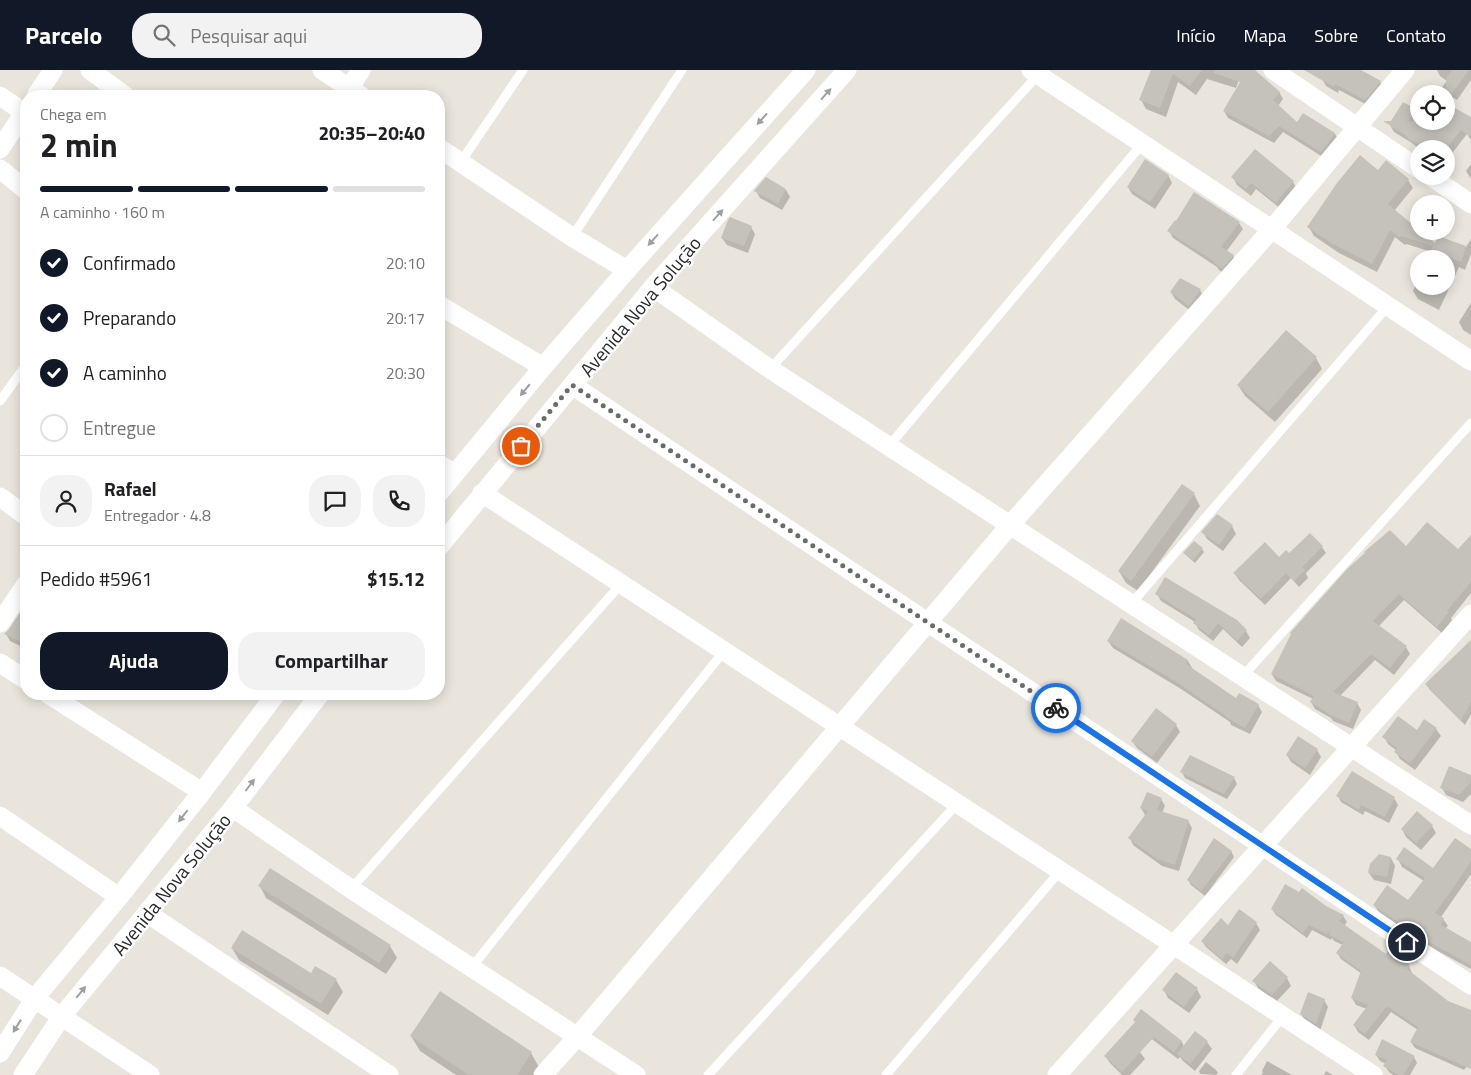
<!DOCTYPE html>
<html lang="pt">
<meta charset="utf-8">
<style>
:root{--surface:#fff;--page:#f2f2f2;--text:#202124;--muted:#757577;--line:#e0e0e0;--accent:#111827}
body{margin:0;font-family:"Titillium Web",sans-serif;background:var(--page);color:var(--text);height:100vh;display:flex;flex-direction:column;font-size:19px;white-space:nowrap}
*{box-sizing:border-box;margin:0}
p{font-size:16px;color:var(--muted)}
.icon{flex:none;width:28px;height:28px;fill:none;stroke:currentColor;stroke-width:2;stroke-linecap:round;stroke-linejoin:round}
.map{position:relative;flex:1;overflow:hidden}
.details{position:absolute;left:20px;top:20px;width:425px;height:610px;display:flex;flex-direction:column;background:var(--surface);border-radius:20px;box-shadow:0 2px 12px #0003}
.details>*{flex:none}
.buttons{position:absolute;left:1410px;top:15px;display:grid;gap:10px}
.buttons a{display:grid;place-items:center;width:45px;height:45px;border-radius:50%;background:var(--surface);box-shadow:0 2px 12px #0003;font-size:25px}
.pin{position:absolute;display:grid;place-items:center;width:42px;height:42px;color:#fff;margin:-21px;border:2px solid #fff;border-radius:50%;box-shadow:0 1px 5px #0007}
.courier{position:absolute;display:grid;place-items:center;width:50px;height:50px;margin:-25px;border:4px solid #1a73e8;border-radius:50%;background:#fff;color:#222;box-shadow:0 1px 6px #0007}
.overview em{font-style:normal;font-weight:700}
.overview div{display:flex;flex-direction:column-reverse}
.overview{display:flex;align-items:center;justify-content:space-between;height:85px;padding:0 20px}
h1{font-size:32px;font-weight:700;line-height:38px}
.bar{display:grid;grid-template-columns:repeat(4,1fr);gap:8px 5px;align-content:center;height:60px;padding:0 20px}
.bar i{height:6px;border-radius:4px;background:var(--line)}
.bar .current{background:var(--accent)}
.bar p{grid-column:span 4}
.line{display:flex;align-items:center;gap:12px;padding:0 20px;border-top:1px solid var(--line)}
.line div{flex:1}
.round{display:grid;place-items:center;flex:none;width:52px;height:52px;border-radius:20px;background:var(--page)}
ol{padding:0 20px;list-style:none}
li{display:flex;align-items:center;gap:15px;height:55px}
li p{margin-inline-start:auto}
li .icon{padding:5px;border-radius:50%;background:var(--accent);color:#fff;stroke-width:4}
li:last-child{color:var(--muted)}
li i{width:28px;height:28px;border:2px solid var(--line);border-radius:50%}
.primary-button{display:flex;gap:10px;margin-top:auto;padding:10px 20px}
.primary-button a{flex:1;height:58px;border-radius:20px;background:var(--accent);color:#fff;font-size:20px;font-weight:700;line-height:58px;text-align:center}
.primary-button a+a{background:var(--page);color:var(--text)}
header{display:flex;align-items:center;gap:30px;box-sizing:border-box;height:70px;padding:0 25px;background:var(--accent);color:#fff}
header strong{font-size:24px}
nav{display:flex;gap:28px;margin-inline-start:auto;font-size:18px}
.search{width:350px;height:45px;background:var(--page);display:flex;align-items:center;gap:12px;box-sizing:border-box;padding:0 18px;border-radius:20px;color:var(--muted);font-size:19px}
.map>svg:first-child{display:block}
</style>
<header>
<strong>Parcelo</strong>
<div class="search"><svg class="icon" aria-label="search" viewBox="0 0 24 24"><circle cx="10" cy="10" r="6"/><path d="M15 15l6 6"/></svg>Pesquisar aqui</div>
<nav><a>Início</a><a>Mapa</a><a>Sobre</a><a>Contato</a></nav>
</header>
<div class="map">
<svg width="1471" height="1005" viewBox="0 0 1471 1005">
<rect width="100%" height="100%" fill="#eae5dc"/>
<g fill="#0003">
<path d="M 1152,0 L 1242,0 L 1236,18 L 1207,9 L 1196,25 L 1178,12 L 1166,47 L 1146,39 L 1141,30 Z"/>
<path d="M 1311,0 L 1358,0 L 1380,12 L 1384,19 L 1369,36 L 1339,20 L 1338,23 L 1326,16 L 1322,9 Z"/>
<path d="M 1437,0 L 1471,0 L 1471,10 L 1457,30 L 1447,24 L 1442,17 L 1447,11 L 1440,6 Z"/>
<path d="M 1279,22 L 1283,29 L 1278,36 L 1297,53 L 1303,44 L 1335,64 L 1339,71 L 1326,89 L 1283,62 L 1274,73 L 1228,48 L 1224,41 Z"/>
<path d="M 1403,33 L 1419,43 L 1419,51 L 1446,51 L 1471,57 L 1471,70 L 1467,64 L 1446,91 L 1446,79 L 1419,79 L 1412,73 L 1394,62 L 1390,55 Z"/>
<path d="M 1471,94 L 1471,109 L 1466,101 Z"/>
<path d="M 1378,102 L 1408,110 L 1413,118 L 1394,141 L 1435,175 L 1439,167 L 1466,177 L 1471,169 L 1471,184 L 1465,200 L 1459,197 L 1439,240 L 1418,229 L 1413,221 L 1419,208 L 1419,216 L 1446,216 L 1446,189 L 1428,189 L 1432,182 L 1406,174 L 1405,175 L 1395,167 L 1377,202 L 1339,183 L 1314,166 L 1309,157 Z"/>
<path d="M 1168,105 L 1172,113 L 1155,139 L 1132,124 L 1128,117 Z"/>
<path d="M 1233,107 L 1293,112 L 1297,119 L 1281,139 L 1256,119 L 1251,126 L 1237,115 Z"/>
<path d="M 786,120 L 790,127 L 782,140 L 760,128 L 756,121 Z"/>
<path d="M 1239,153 L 1243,159 L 1226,182 L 1233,186 L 1237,193 L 1226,205 L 1219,200 L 1217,197 L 1173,168 L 1169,161 Z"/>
<path d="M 751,157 L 755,164 L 748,183 L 727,175 L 722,168 Z"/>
<path d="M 1200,220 L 1204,228 L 1193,243 L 1175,229 L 1171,222 Z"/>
<path d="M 1471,233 L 1471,265 L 1463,260 L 1459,252 Z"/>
<path d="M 1316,288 L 1322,299 L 1275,352 L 1245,326 L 1238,315 Z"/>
<path d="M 1194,424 L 1200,436 L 1138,521 L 1126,513 L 1119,501 Z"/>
<path d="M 1232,456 L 1236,464 L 1223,481 L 1207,469 L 1203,462 Z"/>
<path d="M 1310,464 L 1322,477 L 1326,483 L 1306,503 L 1308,508 L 1299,517 L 1291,508 L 1265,535 L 1239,510 L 1235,504 L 1289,485 Z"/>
<path d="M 1406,478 L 1471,481 L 1471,523 L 1451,548 L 1452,550 L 1442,563 L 1404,530 L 1379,556 L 1406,577 L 1410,584 L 1394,605 L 1375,590 L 1340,626 L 1357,633 L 1361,640 L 1353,659 L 1333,651 L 1331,648 L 1315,639 L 1311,632 L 1313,629 L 1276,611 L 1272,604 Z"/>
<path d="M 1202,479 L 1204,482 L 1195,493 L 1187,486 L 1185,483 Z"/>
<path d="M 1157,524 L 1246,561 L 1250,568 L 1242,577 L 1223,559 L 1213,571 L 1199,560 L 1195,553 L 1195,552 L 1161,531 Z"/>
<path d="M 25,538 L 26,539 L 26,579 L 10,571 L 6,564 Z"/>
<path d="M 1108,571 L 1188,591 L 1192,598 L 1191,599 L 1237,630 L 1258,635 L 1262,642 L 1250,664 L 1231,655 L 1230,652 L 1181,619 L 1113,578 Z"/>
<path d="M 1471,571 L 1471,644 L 1465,655 L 1430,620 L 1427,614 Z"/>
<path d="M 1176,655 L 1180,662 L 1157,693 L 1137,678 L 1132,671 Z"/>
<path d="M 1436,659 L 1441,666 L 1415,700 L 1400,689 L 1396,682 L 1397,681 L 1388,674 L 1384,667 Z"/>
<path d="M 1317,680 L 1321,687 L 1310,705 L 1291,692 L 1287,685 Z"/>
<path d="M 1450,698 L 1471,706 L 1471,724 L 1463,732 L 1446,725 L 1442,718 Z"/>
<path d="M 1182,702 L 1234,708 L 1237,714 L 1227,729 L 1185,708 Z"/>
<path d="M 1338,726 L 1394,728 L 1398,735 L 1389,753 L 1365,741 L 1363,745 L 1341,732 Z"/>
<path d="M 1161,729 L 1165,736 L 1162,743 L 1188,751 L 1192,758 L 1179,801 L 1162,796 L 1133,775 L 1130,768 L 1145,745 L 1141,738 Z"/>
<path d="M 1432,756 L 1436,763 L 1421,780 L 1406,767 L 1402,759 Z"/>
<path d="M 1471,780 L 1471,804 L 1441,847 L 1443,849 L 1448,856 L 1446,858 L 1471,874 L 1471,899 L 1423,873 L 1379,842 L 1374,835 L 1409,832 L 1424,811 L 1402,797 L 1398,789 L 1434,800 Z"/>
<path d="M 1231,781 L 1234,787 L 1205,826 L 1191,815 L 1188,810 Z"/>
<path d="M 1391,788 L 1395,796 L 1391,814 L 1374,810 L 1369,803 Z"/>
<path d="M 260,816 L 390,876 L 397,888 L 386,904 L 266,828 Z"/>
<path d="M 1326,838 L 1343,846 L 1347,852 L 1344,856 L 1386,886 L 1409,896 L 1412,903 L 1412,904 L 1447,932 L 1471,942 L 1471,991 L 1464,1000 L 1415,978 L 1411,972 L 1418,960 L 1391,942 L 1369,970 L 1358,962 L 1354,955 L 1367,939 L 1356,935 L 1352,928 L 1362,904 L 1341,889 L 1337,883 L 1343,875 L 1334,871 L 1332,868 L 1331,870 L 1312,860 L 1307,868 L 1276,845 L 1272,839 Z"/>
<path d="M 1239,841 L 1256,853 L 1260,860 L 1237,894 L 1231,889 L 1226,894 L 1206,877 L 1202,871 L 1228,857 Z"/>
<path d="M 232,878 L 311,904 L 336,910 L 343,922 L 328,945 L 239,890 Z"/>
<path d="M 1270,893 L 1287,908 L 1291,916 L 1276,932 L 1258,918 L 1254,911 Z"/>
<path d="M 1197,919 L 1201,927 L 1189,943 L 1168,928 L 1164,920 Z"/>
<path d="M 440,922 L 531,983 L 540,999 L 536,1005 L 456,1005 L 420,981 L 411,966 Z"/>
<path d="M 1324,930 L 1328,937 L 1320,961 L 1306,951 L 1301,944 Z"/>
<path d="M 1142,940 L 1182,972 L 1184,977 L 1195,963 L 1207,972 L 1212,979 L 1195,1001 L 1183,991 L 1180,987 L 1178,989 L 1140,960 Z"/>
<path d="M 1140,982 L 1145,989 L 1130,1005 L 1122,1005 L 1110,993 L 1105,986 Z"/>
<path d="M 1376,985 L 1414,987 L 1417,993 L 1410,1005 L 1393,1005 L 1389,1002 L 1385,996 L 1386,994 L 1380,991 Z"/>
<path d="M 1267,991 L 1292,1005 L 1261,1005 L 1263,1003 L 1262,1001 Z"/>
<path d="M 1206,992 L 1216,1000 L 1218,1003 L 1216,1005 L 1200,1004 L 1199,1001 Z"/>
<path d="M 1326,1001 L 1333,1005 L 1324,1005 Z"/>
</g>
<g fill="#c5c2bc">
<path d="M 1151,0 L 1202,0 L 1190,16 L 1173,4 L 1160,38 L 1139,30 Z"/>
<path d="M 1214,0 L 1255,0 L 1280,22 L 1273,30 L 1297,52 L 1303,43 L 1335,63 L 1321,82 L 1279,56 L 1269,66 L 1223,41 L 1240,12 L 1214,3 Z"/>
<path d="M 1304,0 L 1361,0 L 1381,11 L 1365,30 L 1335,14 L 1334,17 Z"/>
<path d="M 1452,0 L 1469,0 L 1446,32 L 1446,9 Z"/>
<path d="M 1403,32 L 1416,39 L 1408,51 L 1436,51 L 1446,57 L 1446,33 L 1471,47 L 1471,67 L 1461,60 L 1446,79 L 1424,79 L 1407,68 L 1408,67 L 1383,51 L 1391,51 Z"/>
<path d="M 1255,79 L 1294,111 L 1276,133 L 1251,113 L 1246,119 L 1231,107 Z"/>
<path d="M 1360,85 L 1378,100 L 1386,90 L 1409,109 L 1388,134 L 1419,160 L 1419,161 L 1435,173 L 1438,166 L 1466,176 L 1461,192 L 1431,181 L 1433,176 L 1401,166 L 1399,167 L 1390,160 L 1372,194 L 1333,174 L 1307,157 L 1337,113 Z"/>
<path d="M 1145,89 L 1169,105 L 1150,132 L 1127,117 Z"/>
<path d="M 766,107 L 786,119 L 778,134 L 754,121 Z"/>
<path d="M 1194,122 L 1240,152 L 1221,177 L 1234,185 L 1222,199 L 1214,193 L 1215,192 L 1167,161 L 1175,150 L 1176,151 Z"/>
<path d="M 730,147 L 752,156 L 744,176 L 721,168 L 728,150 Z"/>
<path d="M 1180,208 L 1201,219 L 1189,236 L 1170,222 Z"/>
<path d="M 1286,260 L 1317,287 L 1268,342 L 1237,315 Z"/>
<path d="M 1182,414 L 1195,423 L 1131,511 L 1118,501 Z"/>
<path d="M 1217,444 L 1233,455 L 1219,475 L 1201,462 Z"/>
<path d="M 1427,452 L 1458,479 L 1471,465 L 1471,512 L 1447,541 L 1449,542 L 1437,557 L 1399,524 L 1373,551 L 1407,576 L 1390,598 L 1371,584 L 1333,622 L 1358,632 L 1349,653 L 1328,644 L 1328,643 L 1310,632 L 1314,626 L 1271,604 L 1291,564 L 1290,563 L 1348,498 L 1365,483 L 1364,482 L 1390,460 L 1406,476 Z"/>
<path d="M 1310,463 L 1323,476 L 1302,497 L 1305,500 L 1294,511 L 1286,503 L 1261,529 L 1233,503 L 1265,472 L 1279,487 L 1286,480 L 1289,483 Z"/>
<path d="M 1194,471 L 1203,478 L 1193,490 L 1183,483 Z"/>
<path d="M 1165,507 L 1237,550 L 1247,560 L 1237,571 L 1218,553 L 1209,565 L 1193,553 L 1196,549 L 1155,524 Z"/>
<path d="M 26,534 L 26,574 L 4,564 L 9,559 Z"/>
<path d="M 1121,548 L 1188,590 L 1186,594 L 1236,628 L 1239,623 L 1259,634 L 1245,658 L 1226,647 L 1226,646 L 1175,611 L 1107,571 Z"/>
<path d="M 1471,570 L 1471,632 L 1461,651 L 1425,614 Z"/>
<path d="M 1156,638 L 1177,654 L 1152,687 L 1131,671 Z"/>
<path d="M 1398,646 L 1417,660 L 1424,649 L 1437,658 L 1410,693 L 1394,682 L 1397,678 L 1382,667 Z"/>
<path d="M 1298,666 L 1318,679 L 1305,698 L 1286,685 Z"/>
<path d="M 1190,685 L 1235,707 L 1224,724 L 1180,702 Z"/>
<path d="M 1449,696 L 1471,705 L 1470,713 L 1459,725 L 1440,718 Z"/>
<path d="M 1352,701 L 1395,727 L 1385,747 L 1361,735 L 1359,740 L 1336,726 Z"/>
<path d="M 1147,722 L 1162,728 L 1157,740 L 1189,750 L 1175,795 L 1157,789 L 1128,768 L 1148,741 L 1140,738 Z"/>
<path d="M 1417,741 L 1433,755 L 1416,773 L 1401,759 Z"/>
<path d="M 1214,768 L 1232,781 L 1201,821 L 1187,810 Z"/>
<path d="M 1455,768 L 1471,779 L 1471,791 L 1456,814 L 1435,843 L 1444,848 L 1441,855 L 1471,872 L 1471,895 L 1418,866 L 1373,835 L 1387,815 L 1408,830 L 1425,808 L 1396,789 L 1404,777 L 1433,798 Z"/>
<path d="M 1379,784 L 1391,787 L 1387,807 L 1368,803 L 1370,794 Z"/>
<path d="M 270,798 L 391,875 L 379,893 L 258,816 Z"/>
<path d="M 1285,814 L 1299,822 L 1302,818 L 1326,836 L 1344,845 L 1339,851 L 1386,884 L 1388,881 L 1410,895 L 1407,899 L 1448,931 L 1471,940 L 1471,999 L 1410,972 L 1418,957 L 1387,936 L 1365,964 L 1353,955 L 1368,935 L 1351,928 L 1361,901 L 1336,883 L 1344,872 L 1329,865 L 1331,860 L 1327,864 L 1309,855 L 1303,863 L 1271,839 Z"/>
<path d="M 1239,839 L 1257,852 L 1233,888 L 1227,883 L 1222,889 L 1201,871 L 1221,848 L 1228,855 Z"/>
<path d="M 242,860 L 311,903 L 315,896 L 337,909 L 321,934 L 231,878 Z"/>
<path d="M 1270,891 L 1288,907 L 1272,925 L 1252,911 Z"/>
<path d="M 1176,902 L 1198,918 L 1184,937 L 1162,920 Z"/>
<path d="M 440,921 L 532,982 L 517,1005 L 469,1005 L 410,966 Z"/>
<path d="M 1308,922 L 1325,929 L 1316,954 L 1300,944 Z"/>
<path d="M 1141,939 L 1182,971 L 1174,982 L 1154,967 L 1122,1002 L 1104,986 L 1135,952 L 1133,950 Z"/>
<path d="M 1195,961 L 1208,971 L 1190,994 L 1177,984 Z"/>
<path d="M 1382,969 L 1415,986 L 1403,1005 L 1399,1005 L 1383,996 L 1387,990 L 1375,985 Z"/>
</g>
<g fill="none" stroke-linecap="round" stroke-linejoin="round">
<g stroke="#fff" stroke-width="9">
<path d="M 460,93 L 523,0"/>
<path d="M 572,167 L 682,0"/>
<path d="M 770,299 L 1038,5"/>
<path d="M 0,331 L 26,295"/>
<path d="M 889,376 L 1142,74"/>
<path d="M 1131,534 L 1388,236"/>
<path d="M 1243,606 L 1471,353"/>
<path d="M 351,819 L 621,514"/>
<path d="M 472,897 L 724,581"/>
<path d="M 708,1005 L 957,734"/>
<path d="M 886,1005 L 1060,801"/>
<path d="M 1236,1005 L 1283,946"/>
</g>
<g stroke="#fff" stroke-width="19">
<path d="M 90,0 L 125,26"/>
<path d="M 322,0 L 361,26"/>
<path d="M 1031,0 L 1471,291"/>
<path d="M 1273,0 L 1419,99"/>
<path d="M 0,26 L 25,43"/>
<path d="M 36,26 L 53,0"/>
<path d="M 344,26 L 361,0"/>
<path d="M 439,78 L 572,167 L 627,200"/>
<path d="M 0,79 L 26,40"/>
<path d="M 0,99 L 26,120"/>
<path d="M 1430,106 L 1471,134"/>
<path d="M 653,217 L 770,299 L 1471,755"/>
<path d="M 439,235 L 543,297"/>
<path d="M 572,315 L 1471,915"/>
<path d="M 439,394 L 455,404"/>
<path d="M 439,423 L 543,297 L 627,200 L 806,0"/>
<path d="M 482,423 L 1373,1005"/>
<path d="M 0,427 L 26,446"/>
<path d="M 439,477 L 653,217 L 847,0"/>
<path d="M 0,553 L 26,514"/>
<path d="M 0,593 L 26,610"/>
<path d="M 48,624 L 202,722"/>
<path d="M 233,738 L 351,819 L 636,1005"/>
<path d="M 0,746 L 119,827"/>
<path d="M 147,843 L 389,1005"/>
<path d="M 0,906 L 150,1005"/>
<path d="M 0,983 L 35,928 L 119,827 L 202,722 L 276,624"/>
<path d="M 23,1005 L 62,946 L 233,738 L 320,624"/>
<path d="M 543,1005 L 577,967 L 1011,454 L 1272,159 L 1405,0"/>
<path d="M 1057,1005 L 1471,544"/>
</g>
</g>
<defs><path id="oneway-solid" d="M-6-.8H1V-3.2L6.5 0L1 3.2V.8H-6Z" transform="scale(1.25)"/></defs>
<g fill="#9f9f9f">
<use href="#oneway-solid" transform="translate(826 24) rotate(-48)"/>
<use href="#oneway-solid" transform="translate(762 49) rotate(132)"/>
<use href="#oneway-solid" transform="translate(718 145) rotate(-48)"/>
<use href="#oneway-solid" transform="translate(653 170) rotate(132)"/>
<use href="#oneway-solid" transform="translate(525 320) rotate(130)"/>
<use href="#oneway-solid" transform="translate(250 715) rotate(-53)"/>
<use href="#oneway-solid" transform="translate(183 746) rotate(128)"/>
<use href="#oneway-solid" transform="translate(81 922) rotate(-51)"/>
<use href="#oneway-solid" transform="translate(17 956) rotate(122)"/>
</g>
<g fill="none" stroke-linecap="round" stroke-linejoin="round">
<path stroke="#6d6b68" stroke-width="5" stroke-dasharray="0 9" d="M 521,376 L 572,315 L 1056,638"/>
<path stroke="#1a73e8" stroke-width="6" d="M 1056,638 L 1407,872"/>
</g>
<g text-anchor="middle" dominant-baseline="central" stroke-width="5" stroke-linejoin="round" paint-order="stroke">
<g font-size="19" fill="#292929" stroke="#fff">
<text transform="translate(640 236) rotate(-50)">Avenida Nova Solução</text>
<text transform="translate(171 814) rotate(-51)">Avenida Nova Solução</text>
</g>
</g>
</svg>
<div class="buttons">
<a><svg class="icon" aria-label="locate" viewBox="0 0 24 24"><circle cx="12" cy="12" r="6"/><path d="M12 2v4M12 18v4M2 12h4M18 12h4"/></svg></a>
<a><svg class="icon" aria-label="layers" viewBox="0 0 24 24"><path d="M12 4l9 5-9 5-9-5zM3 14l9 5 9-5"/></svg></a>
<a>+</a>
<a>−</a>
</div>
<div class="pin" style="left:521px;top:376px;background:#ea580c"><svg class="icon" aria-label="bag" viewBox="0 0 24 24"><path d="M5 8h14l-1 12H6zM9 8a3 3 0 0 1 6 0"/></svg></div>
<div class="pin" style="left:1407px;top:872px;background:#1f2937"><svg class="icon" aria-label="home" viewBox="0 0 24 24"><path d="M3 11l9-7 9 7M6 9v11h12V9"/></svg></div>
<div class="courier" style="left:1056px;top:638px"><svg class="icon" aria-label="bike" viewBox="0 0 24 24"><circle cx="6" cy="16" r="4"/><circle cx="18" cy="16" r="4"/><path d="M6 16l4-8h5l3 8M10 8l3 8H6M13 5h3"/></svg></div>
<section class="details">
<div class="overview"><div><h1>2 min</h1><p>Chega em</p></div><em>20:35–20:40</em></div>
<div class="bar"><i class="current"></i><i class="current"></i><i class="current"></i><i></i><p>A caminho · 160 m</p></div>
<ol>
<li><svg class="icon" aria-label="check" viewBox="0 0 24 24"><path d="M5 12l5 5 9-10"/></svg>Confirmado<p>20:10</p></li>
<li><svg class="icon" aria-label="check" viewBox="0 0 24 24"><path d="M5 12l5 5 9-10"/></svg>Preparando<p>20:17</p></li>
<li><svg class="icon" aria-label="check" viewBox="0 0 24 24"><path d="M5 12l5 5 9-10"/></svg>A caminho<p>20:30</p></li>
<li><i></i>Entregue</li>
</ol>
<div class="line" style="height:90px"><a class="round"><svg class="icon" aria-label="person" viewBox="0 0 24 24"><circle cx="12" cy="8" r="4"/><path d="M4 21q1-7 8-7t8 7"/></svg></a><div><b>Rafael</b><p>Entregador · 4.8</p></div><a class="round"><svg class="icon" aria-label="chat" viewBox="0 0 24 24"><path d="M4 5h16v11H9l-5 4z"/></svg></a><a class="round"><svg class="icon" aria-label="phone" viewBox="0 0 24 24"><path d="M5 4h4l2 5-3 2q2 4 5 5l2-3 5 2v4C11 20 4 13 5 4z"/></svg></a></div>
<div class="line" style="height:65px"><div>Pedido #5961</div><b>$15.12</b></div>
<div class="primary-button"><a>Ajuda</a><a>Compartilhar</a></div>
</section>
</div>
